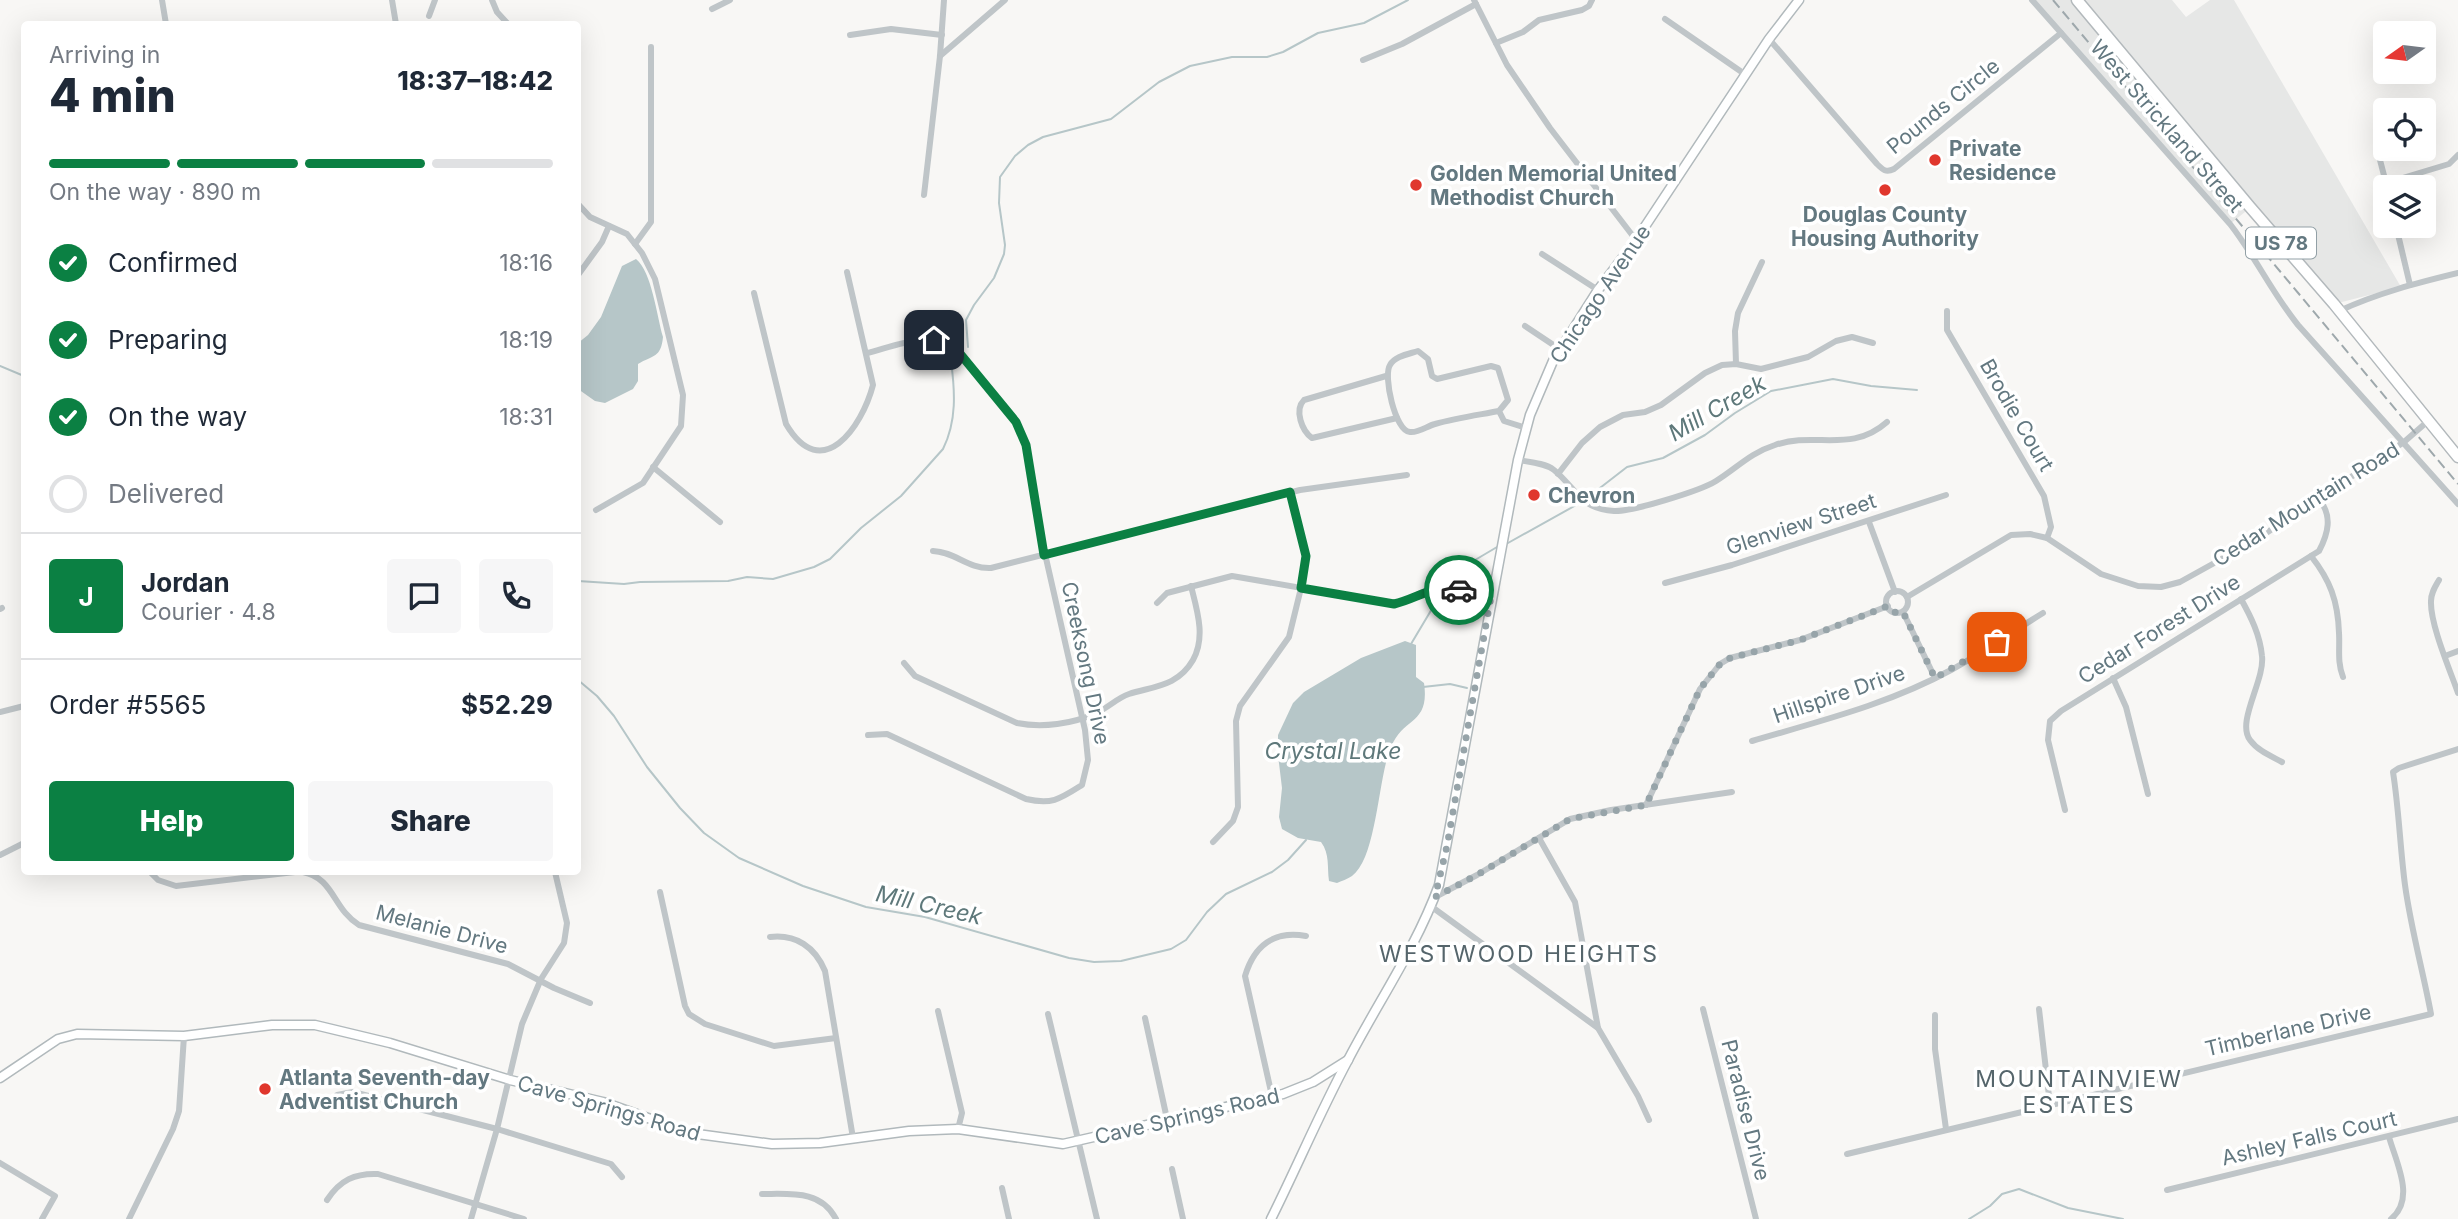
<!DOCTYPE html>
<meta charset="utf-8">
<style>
:root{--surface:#fff;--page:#f6f6f7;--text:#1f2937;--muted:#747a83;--line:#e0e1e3;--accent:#0b8043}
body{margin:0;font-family:Inter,sans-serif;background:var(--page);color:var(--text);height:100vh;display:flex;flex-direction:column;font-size:26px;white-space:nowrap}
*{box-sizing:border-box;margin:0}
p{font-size:23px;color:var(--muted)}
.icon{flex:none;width:38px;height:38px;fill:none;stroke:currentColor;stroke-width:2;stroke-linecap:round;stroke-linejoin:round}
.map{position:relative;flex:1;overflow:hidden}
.drawer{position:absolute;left:21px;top:21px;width:560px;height:854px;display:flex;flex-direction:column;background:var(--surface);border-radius:7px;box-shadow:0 7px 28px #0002}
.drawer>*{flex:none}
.needle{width:46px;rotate:256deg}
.buttons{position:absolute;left:2373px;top:21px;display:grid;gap:14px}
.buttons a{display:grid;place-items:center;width:63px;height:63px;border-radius:7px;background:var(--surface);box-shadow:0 7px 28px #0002;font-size:35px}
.pin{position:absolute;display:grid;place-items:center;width:60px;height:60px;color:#fff;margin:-30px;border-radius:14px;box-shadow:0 4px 10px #0006}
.courier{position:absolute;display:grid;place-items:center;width:70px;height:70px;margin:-35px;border:5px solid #0b8043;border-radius:50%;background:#fff;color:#222;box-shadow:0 2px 9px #0007}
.headline em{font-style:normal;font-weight:800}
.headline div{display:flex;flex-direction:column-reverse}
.headline{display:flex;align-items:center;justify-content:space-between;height:119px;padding:0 28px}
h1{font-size:46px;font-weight:800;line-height:52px}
.bar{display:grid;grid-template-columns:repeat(4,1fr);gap:10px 7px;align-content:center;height:84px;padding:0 28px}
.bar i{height:9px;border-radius:5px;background:var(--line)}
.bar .active{background:var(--accent)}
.bar p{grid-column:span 4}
.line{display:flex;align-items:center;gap:18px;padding:0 28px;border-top:2px solid var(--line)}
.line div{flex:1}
.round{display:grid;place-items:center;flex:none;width:74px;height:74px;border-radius:7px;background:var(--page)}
ol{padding:0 28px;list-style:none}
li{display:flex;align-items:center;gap:21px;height:77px}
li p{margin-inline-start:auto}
li .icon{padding:7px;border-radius:50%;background:var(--accent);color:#fff;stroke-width:4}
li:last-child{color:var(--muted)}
li i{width:38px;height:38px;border:4px solid var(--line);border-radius:50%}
.action{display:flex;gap:14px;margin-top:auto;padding:14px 28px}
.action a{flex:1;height:80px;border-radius:7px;background:var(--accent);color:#fff;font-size:28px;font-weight:800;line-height:80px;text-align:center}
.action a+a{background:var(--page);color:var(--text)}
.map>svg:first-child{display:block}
</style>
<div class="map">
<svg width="2458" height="1219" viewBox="0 0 2458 1219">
<rect width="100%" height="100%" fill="#f8f7f5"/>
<path fill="#e6e7e6" d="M 2032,0 L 2172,0 L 2186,17 L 2210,0 L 2234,0 L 2401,287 L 2334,304 L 2250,208 L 2230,224 Z"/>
<g fill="#b6c6c8">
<path d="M 636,259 C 652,272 657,317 663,337 C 661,358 653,355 638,364 L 638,381 L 633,389 L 605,403 L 595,401 L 578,389 L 578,343 L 588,335 L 601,317 L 622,266 Z"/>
<path d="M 1405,641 L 1416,645 L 1416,677 L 1424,683 C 1430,725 1404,716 1391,747 C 1378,776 1377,858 1352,876 C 1348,879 1341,881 1337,883 L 1329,881 C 1327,867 1330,854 1321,842 L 1298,838 L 1282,829 L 1279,817 L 1282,788 L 1278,755 L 1278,735 L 1293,703 L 1304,692 L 1361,658 Z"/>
</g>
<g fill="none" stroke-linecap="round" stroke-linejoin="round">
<g stroke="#b6c6c8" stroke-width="2">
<path d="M 968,347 L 966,320 L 974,305 L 994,278 L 1004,254 L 1005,245 L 999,203 L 1000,177 L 1015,156 L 1028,145 L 1043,137 L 1111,119 L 1159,82 L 1190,66 L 1232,57 L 1267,57 L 1283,52 L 1318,33 L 1364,23 L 1408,0"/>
<path d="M 0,366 L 24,376"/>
<path d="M 1587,498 L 1627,467 L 1663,458 L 1705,435 L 1735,413 L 1771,391 L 1833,379 L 1871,386 L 1917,390"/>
<path d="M 1508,543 L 1578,504"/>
<path d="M 578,581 L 624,584 L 640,582 L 728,581 L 747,577 L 773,579 L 814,567 L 830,559 L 861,528 L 901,496 L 943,449 C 957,421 955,391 951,361"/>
<path d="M 1448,585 L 1470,563 L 1497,547"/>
<path d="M 1411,644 L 1442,592"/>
<path d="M 578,680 L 597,696 L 614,716 L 647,767 L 680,808 L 704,833 L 739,858 L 803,886 L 866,907 L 925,917 L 1069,958 L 1094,962 L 1121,961 L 1171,949 L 1186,940 L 1207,912 L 1226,894 L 1272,872 L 1288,860 L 1306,840"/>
<path d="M 1423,687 L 1450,684 L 1467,688"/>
<path d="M 1969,1219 L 1990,1206 L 2002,1194 L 2019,1189 L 2068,1208 L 2123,1219"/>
</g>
<g stroke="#b1b9bc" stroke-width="11">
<g id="secondary">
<path d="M 0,1078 L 58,1039 L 77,1034 L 184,1036 L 272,1025 L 315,1025 L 390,1043 L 510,1080 L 603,1102 L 690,1133 L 772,1144 L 820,1143 L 909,1131 L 958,1129 L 1063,1144 L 1283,1094 L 1313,1082 L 1348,1060"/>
<path d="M 1271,1219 C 1297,1167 1320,1112 1348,1060 C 1378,1002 1416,948 1439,885 L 1518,460 L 1530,415 L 1553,361 L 1598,290 L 1636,240 L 1769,39 L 1799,0"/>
</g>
</g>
<g stroke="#b3b9bc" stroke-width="13">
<path id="primary" d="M 2077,0 L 2250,207 L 2334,304 L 2458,457"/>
</g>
<g stroke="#bfc5c8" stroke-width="6">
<path d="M 162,0 L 166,24"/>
<path d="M 392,0 L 396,24"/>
<path d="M 492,0 L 497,12 L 508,24"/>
<path d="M 1474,0 L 1507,65 L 1550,128 L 1636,240"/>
<path d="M 2032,0 L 2230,224 C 2255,256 2272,293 2298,325 L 2458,504"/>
<path d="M 712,9 L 730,0"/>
<path d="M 429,16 L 435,0"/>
<path d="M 1665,19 L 1746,75"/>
<path d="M 850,35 L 891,29 L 942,35"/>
<path d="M 1769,39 L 1877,164 C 1883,170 1886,173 1894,169 L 2061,33"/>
<path d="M 1496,43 L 1523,32 L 1539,20 L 1582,10 L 1589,6 L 1592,0"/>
<path d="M 940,56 L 1005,0"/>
<path d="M 1363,60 L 1402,44 L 1476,4"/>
<path d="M 2380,160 L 2387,187"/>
<path d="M 2386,183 L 2449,164 L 2458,155"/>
<path d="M 924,195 L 940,56 L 944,0"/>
<path d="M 578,204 L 590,217 L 627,234 L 642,253 L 655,279 L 683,395 L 681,426 L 643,483 L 596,510"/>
<path d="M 2396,226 L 2410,285"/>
<path d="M 635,244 L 651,222 L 651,47"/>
<path d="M 1542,254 L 1598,290"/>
<path d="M 578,275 L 602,242 L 609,226"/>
<path d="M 754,293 L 786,424 C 822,485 862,427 873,385 L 847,272"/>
<path d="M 1947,311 L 1947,330 L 2044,496 L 2051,527 L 2047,538"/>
<path d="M 2339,311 C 2378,293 2417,283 2458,273"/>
<path d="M 1525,326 L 1561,350"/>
<path d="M 867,353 C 898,345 929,330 957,350 L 1016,422 L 1026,445 L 1038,523 L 1085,730 L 1088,760 L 1082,785 C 1060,799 1052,805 1026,799 L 887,734 L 868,735"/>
<path d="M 1736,364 L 1735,331 L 1738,313 L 1762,262"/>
<path d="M 1386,376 L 1304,400 C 1294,410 1302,431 1312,438 L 1397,418"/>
<path d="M 1499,411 C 1478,415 1456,418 1435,424 C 1427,426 1419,433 1410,432 C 1395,431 1383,376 1390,365 C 1395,356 1409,354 1418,351 L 1428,359 L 1432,376 L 1437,379 L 1491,366 L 1498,368 L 1508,400 L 1499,411 L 1504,421 L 1526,428"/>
<path d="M 1518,460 C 1529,462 1545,463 1554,470 C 1576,488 1580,509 1614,511 C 1631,512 1700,491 1716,481 C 1737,468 1750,453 1775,445 C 1815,431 1851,454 1887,422"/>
<path d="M 653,467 L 720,522"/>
<path d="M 1558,474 L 1582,443 L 1600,427 L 1623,415 L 1645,412 L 1661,405 L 1705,373 L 1722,365 L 1736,364 L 1761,369 L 1808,357 L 1836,341 L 1852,337 L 1873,343"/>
<path d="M 1869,522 L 1895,592"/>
<path d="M 933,551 C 956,552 967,569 991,568 L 1300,490 L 1407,475"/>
<path d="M 2311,556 C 2330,580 2338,601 2339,633 C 2340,648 2337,662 2343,677"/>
<path d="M 2439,580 C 2435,587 2431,593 2431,601 C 2430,624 2450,670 2458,693"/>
<path d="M 1665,583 L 1732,565 L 1946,495"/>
<circle cx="1897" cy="602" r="11"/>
<path d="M 1907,597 L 2011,535 L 2030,534 L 2047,538 L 2101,574 L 2138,586 L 2161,587 L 2180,582 L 2254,541 L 2404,442 L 2428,421"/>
<path d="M 2241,599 C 2251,617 2260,635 2262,656 C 2265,680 2236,722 2250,740 C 2258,751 2271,756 2282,762"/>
<path d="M 1157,603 L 1167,593 L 1232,576 L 1394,604 C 1407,601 1418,593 1430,589 C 1449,584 1473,592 1491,596"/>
<path d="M 0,609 L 2,608"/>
<path d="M 1903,612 L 1935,678"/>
<path d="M 2445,656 L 2458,651"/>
<path d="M 904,663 L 915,676 L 1017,723 C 1042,728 1073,724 1096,713 C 1108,708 1117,698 1129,694 C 1155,686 1178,686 1193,660 C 1206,637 1197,610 1191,586"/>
<path d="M 2113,678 L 2126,707 L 2148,794"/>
<path d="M 0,712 L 24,706"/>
<path d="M 1752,741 C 1820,721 1889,704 1951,670 C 1982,653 2012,632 2043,613"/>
<path d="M 1646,805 L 1700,689 L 1720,664 L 1730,658 L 1800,640 L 1888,606"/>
<path d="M 2065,810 L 2048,740 L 2050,721 L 2061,711 L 2319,551 C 2328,534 2333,516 2319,499"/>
<path d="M 1539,838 L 1575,902 L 1598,1028"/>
<path d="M 1213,842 L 1233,821 L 1238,807 L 1236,721 L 1240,706 L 1289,637 L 1301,588 L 1306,556 L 1290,492"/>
<path d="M 0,855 L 24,843"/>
<path d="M 150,872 L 158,880 L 176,886 L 295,872"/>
<path d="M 303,872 C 334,878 333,909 359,925 L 508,964 L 554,988 L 590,1003"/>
<path d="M 660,892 L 685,1006 L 689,1014 L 705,1024 L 774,1046 L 836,1038"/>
<path d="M 1435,897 L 1477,875 L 1570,819 L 1611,810 L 1732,792"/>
<path d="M 1432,907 L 1598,1028 L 1638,1096 L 1649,1120"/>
<path d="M 770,937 C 796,934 815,947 825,971 L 853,1138"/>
<path d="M 1703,1009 L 1756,1219"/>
<path d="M 2039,1009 L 2050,1105"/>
<path d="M 938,1011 L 962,1113 L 958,1129"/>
<path d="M 1048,1014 L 1097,1219"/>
<path d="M 1935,1015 L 1935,1049 L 1946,1129"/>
<path d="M 1145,1018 L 1167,1119"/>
<path d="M 337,1095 L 353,1092 L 497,1129 L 611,1164 L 622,1177"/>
<path d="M 1272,1096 L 1245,976 C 1254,946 1274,930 1306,936"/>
<path d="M 2389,1137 C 2396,1162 2416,1199 2391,1219"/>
<path d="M 1847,1154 L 2431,1014 C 2423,971 2411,929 2405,885 C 2400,847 2399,810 2393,772 L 2399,768 L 2458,749"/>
<path d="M 0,1163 L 55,1196 L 42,1219"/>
<path d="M 1172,1169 L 1183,1219"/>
<path d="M 1002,1188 L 1009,1219"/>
<path d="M 2167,1190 L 2458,1119"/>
<path d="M 762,1194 C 791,1194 821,1190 836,1219"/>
<path d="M 327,1200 C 340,1180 355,1173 378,1174 L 524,1219"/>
<path d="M 129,1219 L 173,1129 L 179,1111 L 184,1036"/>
<path d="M 471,1219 L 497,1129 L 522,1024 L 541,979 L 564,943 L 567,923 L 555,872"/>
</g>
<use href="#secondary" stroke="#fff" stroke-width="8"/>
<use href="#primary" stroke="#fff" stroke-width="10"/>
<path stroke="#9ea8ac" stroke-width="2" stroke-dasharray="10 5" stroke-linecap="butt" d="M 2053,0 L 2458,484"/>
</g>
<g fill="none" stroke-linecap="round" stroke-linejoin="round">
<path stroke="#97a4a9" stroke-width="7" stroke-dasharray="0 12.6" d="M 1459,590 L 1491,596 L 1447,846 L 1435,897 L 1477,875 L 1570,819 L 1646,805 L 1700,689 L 1720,664 L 1730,658 L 1800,640 L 1888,606 L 1896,613 L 1903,612 L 1935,678 L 1997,642"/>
<path stroke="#0b8043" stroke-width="9" d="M 934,340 L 947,343 L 957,350 L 1016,422 L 1026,445 L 1044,555 L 1290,492 L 1306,556 L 1301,588 L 1394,604 C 1419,598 1432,584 1459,590"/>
</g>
<g fill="#e0372d" stroke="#fff" stroke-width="2.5">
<circle cx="1935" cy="160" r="7"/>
<circle cx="1416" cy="185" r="7"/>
<circle cx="1885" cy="190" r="7"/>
<circle cx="1534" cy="495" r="7"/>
<circle cx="265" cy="1089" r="7"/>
</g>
<g text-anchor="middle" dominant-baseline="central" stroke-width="7" stroke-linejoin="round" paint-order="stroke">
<rect fill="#fff" stroke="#92a0a6" stroke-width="2" x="2246" y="227.5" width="70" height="31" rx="5"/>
<g font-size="19" font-weight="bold" fill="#637880">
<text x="2281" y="243">US 78</text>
</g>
<g font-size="21" fill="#637880" stroke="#fff">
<text transform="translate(1943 106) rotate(-39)">Pounds Circle</text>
<text transform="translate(2167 126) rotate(49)">West Strickland Street</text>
<text transform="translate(1600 294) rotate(-56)">Chicago Avenue</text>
<text transform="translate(2017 415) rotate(60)">Brodie Court</text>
<text transform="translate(2306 504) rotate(-32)">Cedar Mountain Road</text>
<text transform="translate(1801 524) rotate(-18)">Glenview Street</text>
<text transform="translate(2159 629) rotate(-32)">Cedar Forest Drive</text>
<text transform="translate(1086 663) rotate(78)">Creeksong Drive</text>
<text transform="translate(1839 694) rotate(-19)">Hillspire Drive</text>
<text transform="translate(442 929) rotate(15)">Melanie Drive</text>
<text transform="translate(2288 1030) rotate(-13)">Timberlane Drive</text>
<text transform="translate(609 1108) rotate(16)">Cave Springs Road</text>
<text transform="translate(1746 1110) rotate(76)">Paradise Drive</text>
<text transform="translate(1187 1116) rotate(-13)">Cave Springs Road</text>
<text transform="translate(2309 1138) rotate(-13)">Ashley Falls Court</text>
</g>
<g font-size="21" font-weight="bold" fill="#637880" stroke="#fff" text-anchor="start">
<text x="1949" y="148">Private<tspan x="1949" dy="24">Residence</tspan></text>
<text x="1430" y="173">Golden Memorial United<tspan x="1430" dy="24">Methodist Church</tspan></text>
<text x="1885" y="214" text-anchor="middle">Douglas County<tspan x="1885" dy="24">Housing Authority</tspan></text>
<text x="1548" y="495">Chevron</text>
<text x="279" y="1077">Atlanta Seventh-day<tspan x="279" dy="24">Adventist Church</tspan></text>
</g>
<g font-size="23" font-style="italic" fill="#5e787a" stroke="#fff">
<text transform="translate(1717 408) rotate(-30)">Mill Creek</text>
<text x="1333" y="751">Crystal Lake</text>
<text transform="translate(929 905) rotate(13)">Mill Creek</text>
</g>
<g font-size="23" letter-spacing="2" fill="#55656b" stroke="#fff">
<text x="1519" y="954">WESTWOOD HEIGHTS</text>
<text x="2079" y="1079">MOUNTAINVIEW<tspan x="2079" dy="26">ESTATES</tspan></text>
</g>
</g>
</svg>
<div class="buttons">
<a><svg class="needle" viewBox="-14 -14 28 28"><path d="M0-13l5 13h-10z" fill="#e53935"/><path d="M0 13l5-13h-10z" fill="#747a83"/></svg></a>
<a><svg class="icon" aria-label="locate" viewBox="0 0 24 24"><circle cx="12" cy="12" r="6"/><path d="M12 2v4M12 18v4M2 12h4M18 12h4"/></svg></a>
<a><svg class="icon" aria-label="layers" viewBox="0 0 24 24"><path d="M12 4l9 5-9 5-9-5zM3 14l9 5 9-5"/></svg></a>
</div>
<div class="pin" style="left:1997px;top:642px;background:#ea580c"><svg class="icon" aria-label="bag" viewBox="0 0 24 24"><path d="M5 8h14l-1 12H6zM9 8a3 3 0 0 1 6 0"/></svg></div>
<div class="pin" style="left:934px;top:340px;background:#1f2937"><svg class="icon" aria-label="home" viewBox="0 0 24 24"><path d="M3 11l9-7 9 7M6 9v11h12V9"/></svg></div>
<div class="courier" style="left:1459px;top:590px"><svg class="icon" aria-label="car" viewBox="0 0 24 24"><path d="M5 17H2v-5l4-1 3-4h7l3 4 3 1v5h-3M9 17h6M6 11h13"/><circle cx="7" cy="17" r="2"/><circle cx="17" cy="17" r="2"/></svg></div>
<section class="drawer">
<div class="headline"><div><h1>4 min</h1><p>Arriving in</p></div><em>18:37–18:42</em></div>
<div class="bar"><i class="active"></i><i class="active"></i><i class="active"></i><i></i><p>On the way · 890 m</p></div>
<ol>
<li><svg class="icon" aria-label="check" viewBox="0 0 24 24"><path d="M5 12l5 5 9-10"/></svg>Confirmed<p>18:16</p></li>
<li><svg class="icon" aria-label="check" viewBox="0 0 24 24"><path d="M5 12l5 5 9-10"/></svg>Preparing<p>18:19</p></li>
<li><svg class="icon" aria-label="check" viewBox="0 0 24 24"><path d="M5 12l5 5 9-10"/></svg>On the way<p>18:31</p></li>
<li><i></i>Delivered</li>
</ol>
<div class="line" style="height:126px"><b class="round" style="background:var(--accent);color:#fff">J</b><div><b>Jordan</b><p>Courier · 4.8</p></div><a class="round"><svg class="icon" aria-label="chat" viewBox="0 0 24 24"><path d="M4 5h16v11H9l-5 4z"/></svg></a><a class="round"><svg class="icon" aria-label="phone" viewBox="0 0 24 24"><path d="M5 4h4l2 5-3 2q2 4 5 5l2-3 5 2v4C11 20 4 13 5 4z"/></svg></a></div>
<div class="line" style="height:91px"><div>Order #5565</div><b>$52.29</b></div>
<div class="action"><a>Help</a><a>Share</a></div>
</section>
</div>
